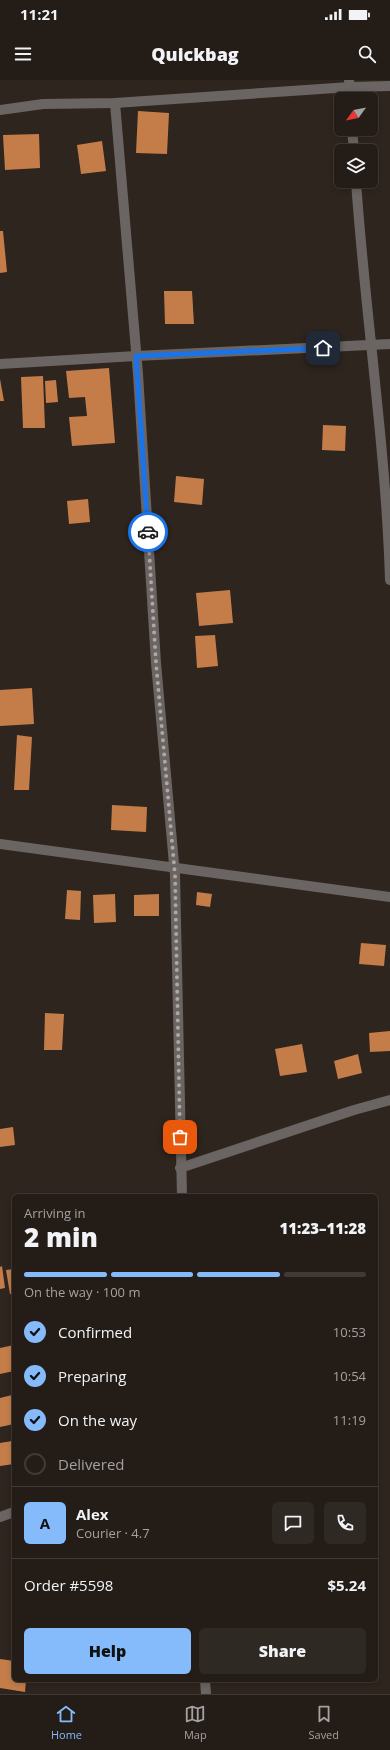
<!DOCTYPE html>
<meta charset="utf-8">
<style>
:root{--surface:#231c17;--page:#2f2924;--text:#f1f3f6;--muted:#a3a1a1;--line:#403a36;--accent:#85bbfb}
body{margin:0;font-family:"Open Sans",sans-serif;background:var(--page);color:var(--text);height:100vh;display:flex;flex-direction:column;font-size:15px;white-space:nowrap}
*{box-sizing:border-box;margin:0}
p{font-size:13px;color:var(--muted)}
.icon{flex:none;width:22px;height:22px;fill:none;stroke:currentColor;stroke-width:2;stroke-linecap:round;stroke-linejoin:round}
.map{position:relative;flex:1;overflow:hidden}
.panel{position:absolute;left:12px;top:1114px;width:366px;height:488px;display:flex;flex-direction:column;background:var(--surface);border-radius:6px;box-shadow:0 2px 6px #0003,0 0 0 1px var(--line)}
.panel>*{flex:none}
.needle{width:26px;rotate:237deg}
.controls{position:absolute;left:334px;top:12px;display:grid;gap:8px}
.controls a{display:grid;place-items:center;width:44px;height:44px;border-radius:6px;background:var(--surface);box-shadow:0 2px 6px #0003,0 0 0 1px var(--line);font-size:20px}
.pin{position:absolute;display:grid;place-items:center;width:34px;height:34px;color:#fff;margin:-17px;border-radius:8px;box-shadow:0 2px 6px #0006}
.courier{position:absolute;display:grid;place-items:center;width:40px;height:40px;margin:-20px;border:3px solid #1a73e8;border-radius:50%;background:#fff;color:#222;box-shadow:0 1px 5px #0007}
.summary em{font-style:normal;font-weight:800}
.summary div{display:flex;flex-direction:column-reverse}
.summary{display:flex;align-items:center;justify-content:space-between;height:68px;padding:0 12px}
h1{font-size:26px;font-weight:800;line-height:30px}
.bar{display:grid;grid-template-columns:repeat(4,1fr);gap:6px 4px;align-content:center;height:48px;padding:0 12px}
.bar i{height:5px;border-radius:3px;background:var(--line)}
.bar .on{background:var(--accent)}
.bar p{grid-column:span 4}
.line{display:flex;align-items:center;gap:10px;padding:0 12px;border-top:1px solid var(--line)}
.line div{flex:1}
.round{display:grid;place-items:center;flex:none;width:42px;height:42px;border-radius:6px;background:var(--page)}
ol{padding:0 12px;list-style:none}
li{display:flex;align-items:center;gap:12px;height:44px}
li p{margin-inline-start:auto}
li .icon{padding:4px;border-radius:50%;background:var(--accent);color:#111;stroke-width:4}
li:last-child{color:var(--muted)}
li i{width:22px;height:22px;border:2px solid var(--line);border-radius:50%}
.primary-button{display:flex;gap:8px;margin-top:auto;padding:8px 12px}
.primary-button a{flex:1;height:46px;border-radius:6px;background:var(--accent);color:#111;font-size:16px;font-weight:800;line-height:46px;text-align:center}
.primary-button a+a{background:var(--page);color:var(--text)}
.status{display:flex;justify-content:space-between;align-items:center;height:28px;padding:0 20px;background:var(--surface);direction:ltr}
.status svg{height:11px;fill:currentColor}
header{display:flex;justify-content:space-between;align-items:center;height:52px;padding:0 12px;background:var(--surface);font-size:18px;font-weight:800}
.menu{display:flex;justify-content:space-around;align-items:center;height:56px;border-top:1px solid var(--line);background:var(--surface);font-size:11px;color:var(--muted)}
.menu a{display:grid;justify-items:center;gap:2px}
.menu .on{color:var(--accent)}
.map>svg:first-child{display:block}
</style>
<div class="status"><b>11:21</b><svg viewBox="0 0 49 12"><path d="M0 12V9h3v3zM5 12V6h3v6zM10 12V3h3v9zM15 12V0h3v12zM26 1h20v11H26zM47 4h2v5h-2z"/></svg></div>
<header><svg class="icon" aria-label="menu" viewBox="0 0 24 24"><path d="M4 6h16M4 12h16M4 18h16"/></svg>Quickbag<svg class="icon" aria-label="search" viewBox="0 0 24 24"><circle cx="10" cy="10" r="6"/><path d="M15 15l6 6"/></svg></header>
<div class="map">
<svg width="390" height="1614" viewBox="0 0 390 1614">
<rect width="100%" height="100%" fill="#2f251f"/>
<g fill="#c47d49">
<path d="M 138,31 L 169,33 L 167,74 L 136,73 Z"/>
<path d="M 39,54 L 40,88 L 5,90 L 3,55 Z"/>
<path d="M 102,61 L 106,91 L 81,94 L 77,65 Z"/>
<path d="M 0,151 L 3,151 L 7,192 L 0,193 Z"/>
<path d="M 164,211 L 192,211 L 194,244 L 165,244 Z"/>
<path d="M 109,288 L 115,363 L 72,366 L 69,337 L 87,336 L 85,317 L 69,318 L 66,291 Z"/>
<path d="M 43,296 L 45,348 L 23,348 L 21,297 Z"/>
<path d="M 0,299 L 4,321 L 0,321 Z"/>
<path d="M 56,300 L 58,322 L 46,323 L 45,301 Z"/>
<path d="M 323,345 L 346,346 L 345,371 L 322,370 Z"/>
<path d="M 176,396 L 204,399 L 202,425 L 174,422 Z"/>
<path d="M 88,419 L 90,442 L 69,444 L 67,421 Z"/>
<path d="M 230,510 L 233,543 L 199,546 L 196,513 Z"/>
<path d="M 215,555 L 218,586 L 197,588 L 195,556 Z"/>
<path d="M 32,608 L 34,644 L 0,646 L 0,610 Z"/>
<path d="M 17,655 L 32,657 L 29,710 L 14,710 Z"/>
<path d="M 112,725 L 147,727 L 146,752 L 111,750 Z"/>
<path d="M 67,810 L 81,811 L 80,840 L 65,839 Z"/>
<path d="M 197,812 L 212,814 L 210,827 L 196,825 Z"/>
<path d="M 115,814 L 116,842 L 94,843 L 93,815 Z"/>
<path d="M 159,814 L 159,836 L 134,836 L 134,815 Z"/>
<path d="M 361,863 L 386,865 L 384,886 L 359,884 Z"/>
<path d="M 45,933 L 64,934 L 62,970 L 44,970 Z"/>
<path d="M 390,951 L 390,971 L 370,972 L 369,953 Z"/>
<path d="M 302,964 L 307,992 L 280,996 L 275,969 Z"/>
<path d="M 358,974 L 362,993 L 338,999 L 334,981 Z"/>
<path d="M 13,1047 L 15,1065 L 0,1067 L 0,1049 Z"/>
<path d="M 2,1186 L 5,1208 L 0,1209 L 0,1187 Z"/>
<path d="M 14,1189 L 14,1214 L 10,1214 L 6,1190 Z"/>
<path d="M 14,1265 L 14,1291 L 0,1294 L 0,1268 Z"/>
<path d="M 12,1315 L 14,1344 L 0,1347 L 0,1318 Z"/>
<path d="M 12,1361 L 14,1384 L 0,1386 L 0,1363 Z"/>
<path d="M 0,1579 L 14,1581 L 14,1600 L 26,1600 L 25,1612 L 0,1608 Z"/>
</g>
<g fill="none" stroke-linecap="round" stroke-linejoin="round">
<g stroke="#6a6562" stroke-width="10">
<path d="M 349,0 L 351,19"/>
<path d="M 115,23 L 138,294 L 156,583 L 175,795 L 182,1116"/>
<path d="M 0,30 L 43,24 L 115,23 L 350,7 L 390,6"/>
<path d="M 352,49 L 354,71"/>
<path d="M 356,101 C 365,234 386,367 390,500"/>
<path d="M 0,284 L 136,276 L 390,264"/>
<path d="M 0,764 L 390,817"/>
<path d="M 180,1088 L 354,1030 L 390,1020"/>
<path d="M 0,1437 L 14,1432"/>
<path d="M 205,1600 L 206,1614"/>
</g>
</g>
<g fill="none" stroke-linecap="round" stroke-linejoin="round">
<path stroke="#aea7a2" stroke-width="4" stroke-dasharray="0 7.2" d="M 148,452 L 156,583 L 175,795 L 180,1057"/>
<path stroke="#1a73e8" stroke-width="5" d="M 148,452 L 136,276 L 323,268"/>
</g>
</svg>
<div class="controls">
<a><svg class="needle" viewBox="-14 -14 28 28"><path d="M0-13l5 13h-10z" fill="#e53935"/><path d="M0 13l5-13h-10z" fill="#a3a1a1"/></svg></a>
<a><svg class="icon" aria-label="layers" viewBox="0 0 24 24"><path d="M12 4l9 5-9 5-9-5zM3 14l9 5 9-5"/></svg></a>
</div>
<div class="pin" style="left:180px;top:1057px;background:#ea580c"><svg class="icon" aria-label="bag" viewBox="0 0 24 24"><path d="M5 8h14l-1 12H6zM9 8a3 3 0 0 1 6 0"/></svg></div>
<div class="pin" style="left:323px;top:268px;background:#1f2937"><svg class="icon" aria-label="home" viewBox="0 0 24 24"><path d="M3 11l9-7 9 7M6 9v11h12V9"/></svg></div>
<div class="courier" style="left:148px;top:452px"><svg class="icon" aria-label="car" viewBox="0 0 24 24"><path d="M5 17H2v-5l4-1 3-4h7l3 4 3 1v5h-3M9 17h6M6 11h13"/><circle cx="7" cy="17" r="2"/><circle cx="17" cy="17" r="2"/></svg></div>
<section class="panel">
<div class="summary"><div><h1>2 min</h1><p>Arriving in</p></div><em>11:23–11:28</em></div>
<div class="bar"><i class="on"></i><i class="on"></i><i class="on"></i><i></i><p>On the way · 100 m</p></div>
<ol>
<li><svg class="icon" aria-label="check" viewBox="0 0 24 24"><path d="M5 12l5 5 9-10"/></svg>Confirmed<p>10:53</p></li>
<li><svg class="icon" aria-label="check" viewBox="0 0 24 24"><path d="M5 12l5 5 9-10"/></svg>Preparing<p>10:54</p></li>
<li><svg class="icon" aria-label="check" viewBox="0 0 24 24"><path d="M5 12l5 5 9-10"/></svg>On the way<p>11:19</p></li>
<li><i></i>Delivered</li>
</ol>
<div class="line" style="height:72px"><b class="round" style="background:var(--accent);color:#111">A</b><div><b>Alex</b><p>Courier · 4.7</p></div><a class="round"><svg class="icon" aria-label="chat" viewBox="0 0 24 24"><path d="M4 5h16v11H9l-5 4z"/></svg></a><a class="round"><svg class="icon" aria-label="phone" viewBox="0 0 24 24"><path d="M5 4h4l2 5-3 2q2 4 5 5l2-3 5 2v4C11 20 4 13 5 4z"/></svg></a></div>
<div class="line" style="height:52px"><div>Order #5598</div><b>$5.24</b></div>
<div class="primary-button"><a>Help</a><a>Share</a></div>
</section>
</div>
<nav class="menu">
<a class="on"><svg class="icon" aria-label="home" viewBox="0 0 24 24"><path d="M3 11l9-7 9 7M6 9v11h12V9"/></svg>Home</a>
<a><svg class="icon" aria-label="map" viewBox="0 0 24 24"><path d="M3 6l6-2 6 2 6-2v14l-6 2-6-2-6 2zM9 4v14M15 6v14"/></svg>Map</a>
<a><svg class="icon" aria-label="saved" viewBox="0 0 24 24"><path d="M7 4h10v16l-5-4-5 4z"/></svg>Saved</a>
</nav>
